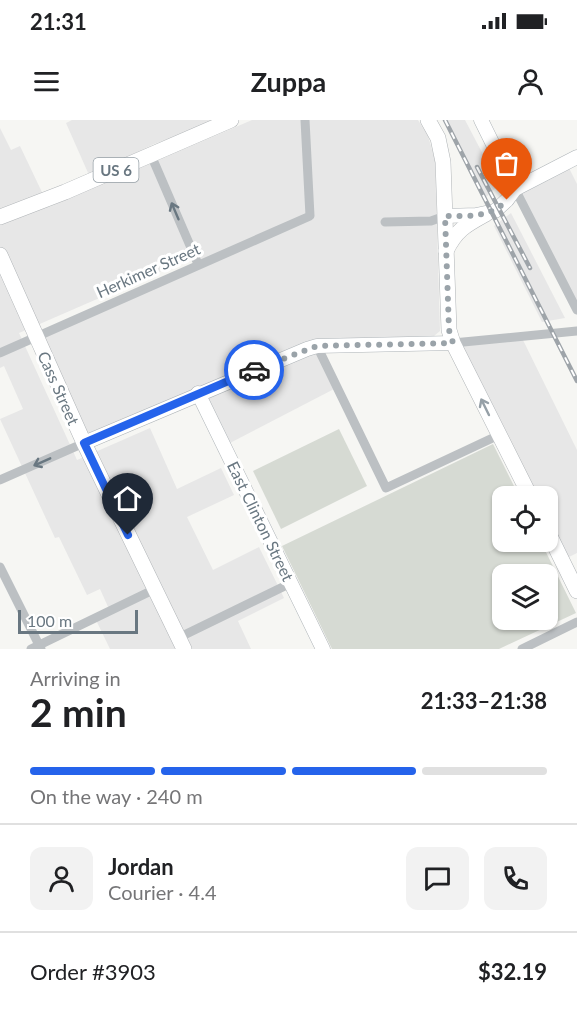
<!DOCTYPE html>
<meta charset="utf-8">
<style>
:root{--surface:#fff;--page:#f2f2f2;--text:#202124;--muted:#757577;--line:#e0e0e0;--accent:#2563eb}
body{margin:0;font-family:Lato,sans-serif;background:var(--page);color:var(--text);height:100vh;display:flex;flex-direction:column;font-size:22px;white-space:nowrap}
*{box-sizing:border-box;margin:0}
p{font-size:20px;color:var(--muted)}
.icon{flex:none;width:33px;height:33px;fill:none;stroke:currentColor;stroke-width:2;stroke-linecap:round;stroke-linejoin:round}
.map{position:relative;height:529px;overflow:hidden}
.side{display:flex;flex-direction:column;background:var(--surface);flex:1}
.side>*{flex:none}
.fabs{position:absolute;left:492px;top:366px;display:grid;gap:12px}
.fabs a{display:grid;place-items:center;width:66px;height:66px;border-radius:12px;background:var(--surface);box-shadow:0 2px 4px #0004;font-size:30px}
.scale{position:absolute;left:18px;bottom:15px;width:120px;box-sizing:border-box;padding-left:6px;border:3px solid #697781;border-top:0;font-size:16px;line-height:21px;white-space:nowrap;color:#697781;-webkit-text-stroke:4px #fff;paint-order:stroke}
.pin{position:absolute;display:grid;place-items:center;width:51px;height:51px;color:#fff;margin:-62px -26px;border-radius:50% 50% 50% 0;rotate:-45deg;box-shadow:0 0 6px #0007}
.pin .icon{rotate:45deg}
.courier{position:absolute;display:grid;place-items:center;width:60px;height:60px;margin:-30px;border:4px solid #2563eb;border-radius:50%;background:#fff;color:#222;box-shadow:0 2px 8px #0007}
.head em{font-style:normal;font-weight:700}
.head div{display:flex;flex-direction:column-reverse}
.head{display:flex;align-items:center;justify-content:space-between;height:102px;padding:0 30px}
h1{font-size:39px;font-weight:700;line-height:45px}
.bar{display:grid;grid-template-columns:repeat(4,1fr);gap:9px 6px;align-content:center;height:72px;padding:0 30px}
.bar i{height:8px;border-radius:4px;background:var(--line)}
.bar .on{background:var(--accent)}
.bar p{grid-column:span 4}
.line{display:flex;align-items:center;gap:15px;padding:0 30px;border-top:2px solid var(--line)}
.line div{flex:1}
.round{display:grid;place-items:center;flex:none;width:63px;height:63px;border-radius:12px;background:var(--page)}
.status{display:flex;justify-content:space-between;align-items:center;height:42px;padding:0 30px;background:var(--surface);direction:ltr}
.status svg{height:16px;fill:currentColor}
header{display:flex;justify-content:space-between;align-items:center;height:78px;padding:0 30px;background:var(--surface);font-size:27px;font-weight:700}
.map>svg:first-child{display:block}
</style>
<div class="status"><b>21:31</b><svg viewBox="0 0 49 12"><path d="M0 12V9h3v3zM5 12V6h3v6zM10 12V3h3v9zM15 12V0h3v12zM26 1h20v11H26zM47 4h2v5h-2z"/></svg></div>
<header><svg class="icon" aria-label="menu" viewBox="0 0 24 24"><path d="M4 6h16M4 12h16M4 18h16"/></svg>Zuppa<svg class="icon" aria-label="person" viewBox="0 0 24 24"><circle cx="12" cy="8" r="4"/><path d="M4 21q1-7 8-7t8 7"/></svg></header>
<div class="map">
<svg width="577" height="529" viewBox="0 0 577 529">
<rect width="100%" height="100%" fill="#f6f6f3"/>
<g fill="#e7e7e7">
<path d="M 72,0 L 219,0 L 154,24 L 89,55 L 66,3 Z"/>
<path d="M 252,0 L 418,0 L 428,16 L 435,40 L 440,211 L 434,216 L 318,224 L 85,320 L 39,218 L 201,146 L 196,136 L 19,213 L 77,340 L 150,308 L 177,369 L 221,348 L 234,375 L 187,397 L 213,450 L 259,427 L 284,478 L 238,501 L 251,529 L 110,529 L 94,496 L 109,489 L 100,469 L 87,475 L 59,417 L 55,418 L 0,299 L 23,289 L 4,246 L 0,248 L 0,8 L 11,30 L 20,26 L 49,87 Z"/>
<path d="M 443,0 L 465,0 L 499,65 L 483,80 Z"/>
<path d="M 567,44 L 577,64 L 577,188 L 517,70 Z"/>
<path d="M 511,93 L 565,198 L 542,202 L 494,106 Z"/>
<path d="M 522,218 L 577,330 L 577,433 L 563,440 L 548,409 L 548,376 L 531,376 L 455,224 Z"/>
<path d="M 316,229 L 336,268 L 228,324 L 203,273 Z"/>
</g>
<g fill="#d6dad3" fill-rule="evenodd">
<path d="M 339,309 L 367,366 L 281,409 L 253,351 Z"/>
<path d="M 493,324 L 519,376 L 502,376 L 502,422 L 541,422 L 576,493 L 499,529 L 332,529 L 282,426 ZM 548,454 L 548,500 L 502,500 L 502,454 Z"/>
</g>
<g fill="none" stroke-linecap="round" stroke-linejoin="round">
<g stroke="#aeb4b8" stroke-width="15">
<g id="secondary">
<path d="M 481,0 L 515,69"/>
<path d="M 445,96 L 476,95 L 495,91 L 507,80 L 515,69 L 577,37"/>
<path d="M 198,273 L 323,529"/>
<path d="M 84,323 L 307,229 L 317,226 L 453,223"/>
</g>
</g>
<g stroke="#b0b4b7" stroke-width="16">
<g id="primary">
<path d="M 428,0 L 438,18 L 443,42 L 449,210 L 453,223 L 530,376"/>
<path d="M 0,97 L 65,72 L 231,0"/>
<path d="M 446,131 C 456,110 466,105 486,94"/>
<path d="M 0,135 L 84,323 L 184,529"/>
<path d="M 548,412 L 577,471"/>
</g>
</g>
<g stroke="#bcc0c3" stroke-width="9">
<path d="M 151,35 L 198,144"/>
<path d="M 515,69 L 577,190"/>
<path d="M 385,102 L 431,101 L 445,96"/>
<path d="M 453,223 L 577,211"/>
<path d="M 317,226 L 386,368 L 499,315"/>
<path d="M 0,233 L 310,96 L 305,0"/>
<path d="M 0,360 L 84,323"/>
<path d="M 0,447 L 41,529"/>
<path d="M 178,518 L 291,463"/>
<path d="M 31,529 L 155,469"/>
<path d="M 522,529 L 577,502"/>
</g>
<use href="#secondary" stroke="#fff" stroke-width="14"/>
<use href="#primary" stroke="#fff" stroke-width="15"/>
<g stroke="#9ea4a9" stroke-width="4.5">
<g id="rail">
<path d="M 445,0 L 577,261"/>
<path d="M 477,47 L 530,148"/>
</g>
</g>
<use href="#rail" stroke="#fff" stroke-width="2" stroke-dasharray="7" stroke-linecap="butt"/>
</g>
<defs><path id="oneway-shaft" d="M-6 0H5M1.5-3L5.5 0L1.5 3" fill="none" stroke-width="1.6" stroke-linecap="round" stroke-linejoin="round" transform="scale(1.5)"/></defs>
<g stroke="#697781">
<use href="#oneway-shaft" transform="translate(175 91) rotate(-113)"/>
<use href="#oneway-shaft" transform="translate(42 342) rotate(156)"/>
</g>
<use stroke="#96a0a7" href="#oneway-shaft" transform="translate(485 287) rotate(-116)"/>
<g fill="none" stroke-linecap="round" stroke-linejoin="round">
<path stroke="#9aa3a9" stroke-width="6" stroke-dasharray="0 10.8" d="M 254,250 L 317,226 L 453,223 L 449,210 L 445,96 C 468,96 491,98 507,80"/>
<path stroke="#2563eb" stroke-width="8" d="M 128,415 L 84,323 L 254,250"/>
</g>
<g text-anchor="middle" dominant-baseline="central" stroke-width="6" stroke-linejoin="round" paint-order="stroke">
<rect fill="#fff" stroke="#96a0a7" stroke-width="1.5" x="93.5" y="38" width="45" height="24" rx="4.5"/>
<g font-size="15" font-weight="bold" fill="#697781">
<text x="116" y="50">US 6</text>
</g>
<g font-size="16" fill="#697781" stroke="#fff">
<text transform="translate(148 150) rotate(-24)">Herkimer Street</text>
<text transform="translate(59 268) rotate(66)">Cass Street</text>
<text transform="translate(261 401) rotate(64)">East Clinton Street</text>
</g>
</g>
</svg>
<div class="fabs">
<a><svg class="icon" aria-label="locate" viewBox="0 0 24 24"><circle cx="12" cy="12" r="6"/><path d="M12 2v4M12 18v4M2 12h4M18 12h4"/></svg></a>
<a><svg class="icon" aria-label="layers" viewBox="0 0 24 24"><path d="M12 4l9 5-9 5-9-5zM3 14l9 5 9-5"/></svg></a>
</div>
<div class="scale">100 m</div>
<div class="pin" style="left:507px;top:80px;background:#ea580c"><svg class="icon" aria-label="bag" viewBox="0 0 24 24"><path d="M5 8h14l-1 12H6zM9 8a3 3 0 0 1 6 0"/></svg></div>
<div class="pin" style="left:128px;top:415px;background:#1f2937"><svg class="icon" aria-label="home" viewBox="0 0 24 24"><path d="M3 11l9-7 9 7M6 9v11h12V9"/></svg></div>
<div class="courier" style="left:254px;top:250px"><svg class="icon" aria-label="car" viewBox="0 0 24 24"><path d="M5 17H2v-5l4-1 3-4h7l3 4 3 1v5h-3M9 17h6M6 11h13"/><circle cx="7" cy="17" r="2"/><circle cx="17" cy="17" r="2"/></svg></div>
</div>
<section class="side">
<div class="head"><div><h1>2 min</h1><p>Arriving in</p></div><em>21:33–21:38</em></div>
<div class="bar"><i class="on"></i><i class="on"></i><i class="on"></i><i></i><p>On the way · 240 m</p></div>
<div class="line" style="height:108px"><a class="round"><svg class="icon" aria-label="person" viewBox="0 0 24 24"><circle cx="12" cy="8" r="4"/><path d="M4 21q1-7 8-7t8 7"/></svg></a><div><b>Jordan</b><p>Courier · 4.4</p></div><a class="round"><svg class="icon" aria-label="chat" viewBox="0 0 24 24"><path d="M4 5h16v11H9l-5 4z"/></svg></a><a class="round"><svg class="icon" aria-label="phone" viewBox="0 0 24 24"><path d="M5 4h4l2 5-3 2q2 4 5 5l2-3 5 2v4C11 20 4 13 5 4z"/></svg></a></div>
<div class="line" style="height:78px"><div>Order #3903</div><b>$32.19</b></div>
</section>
